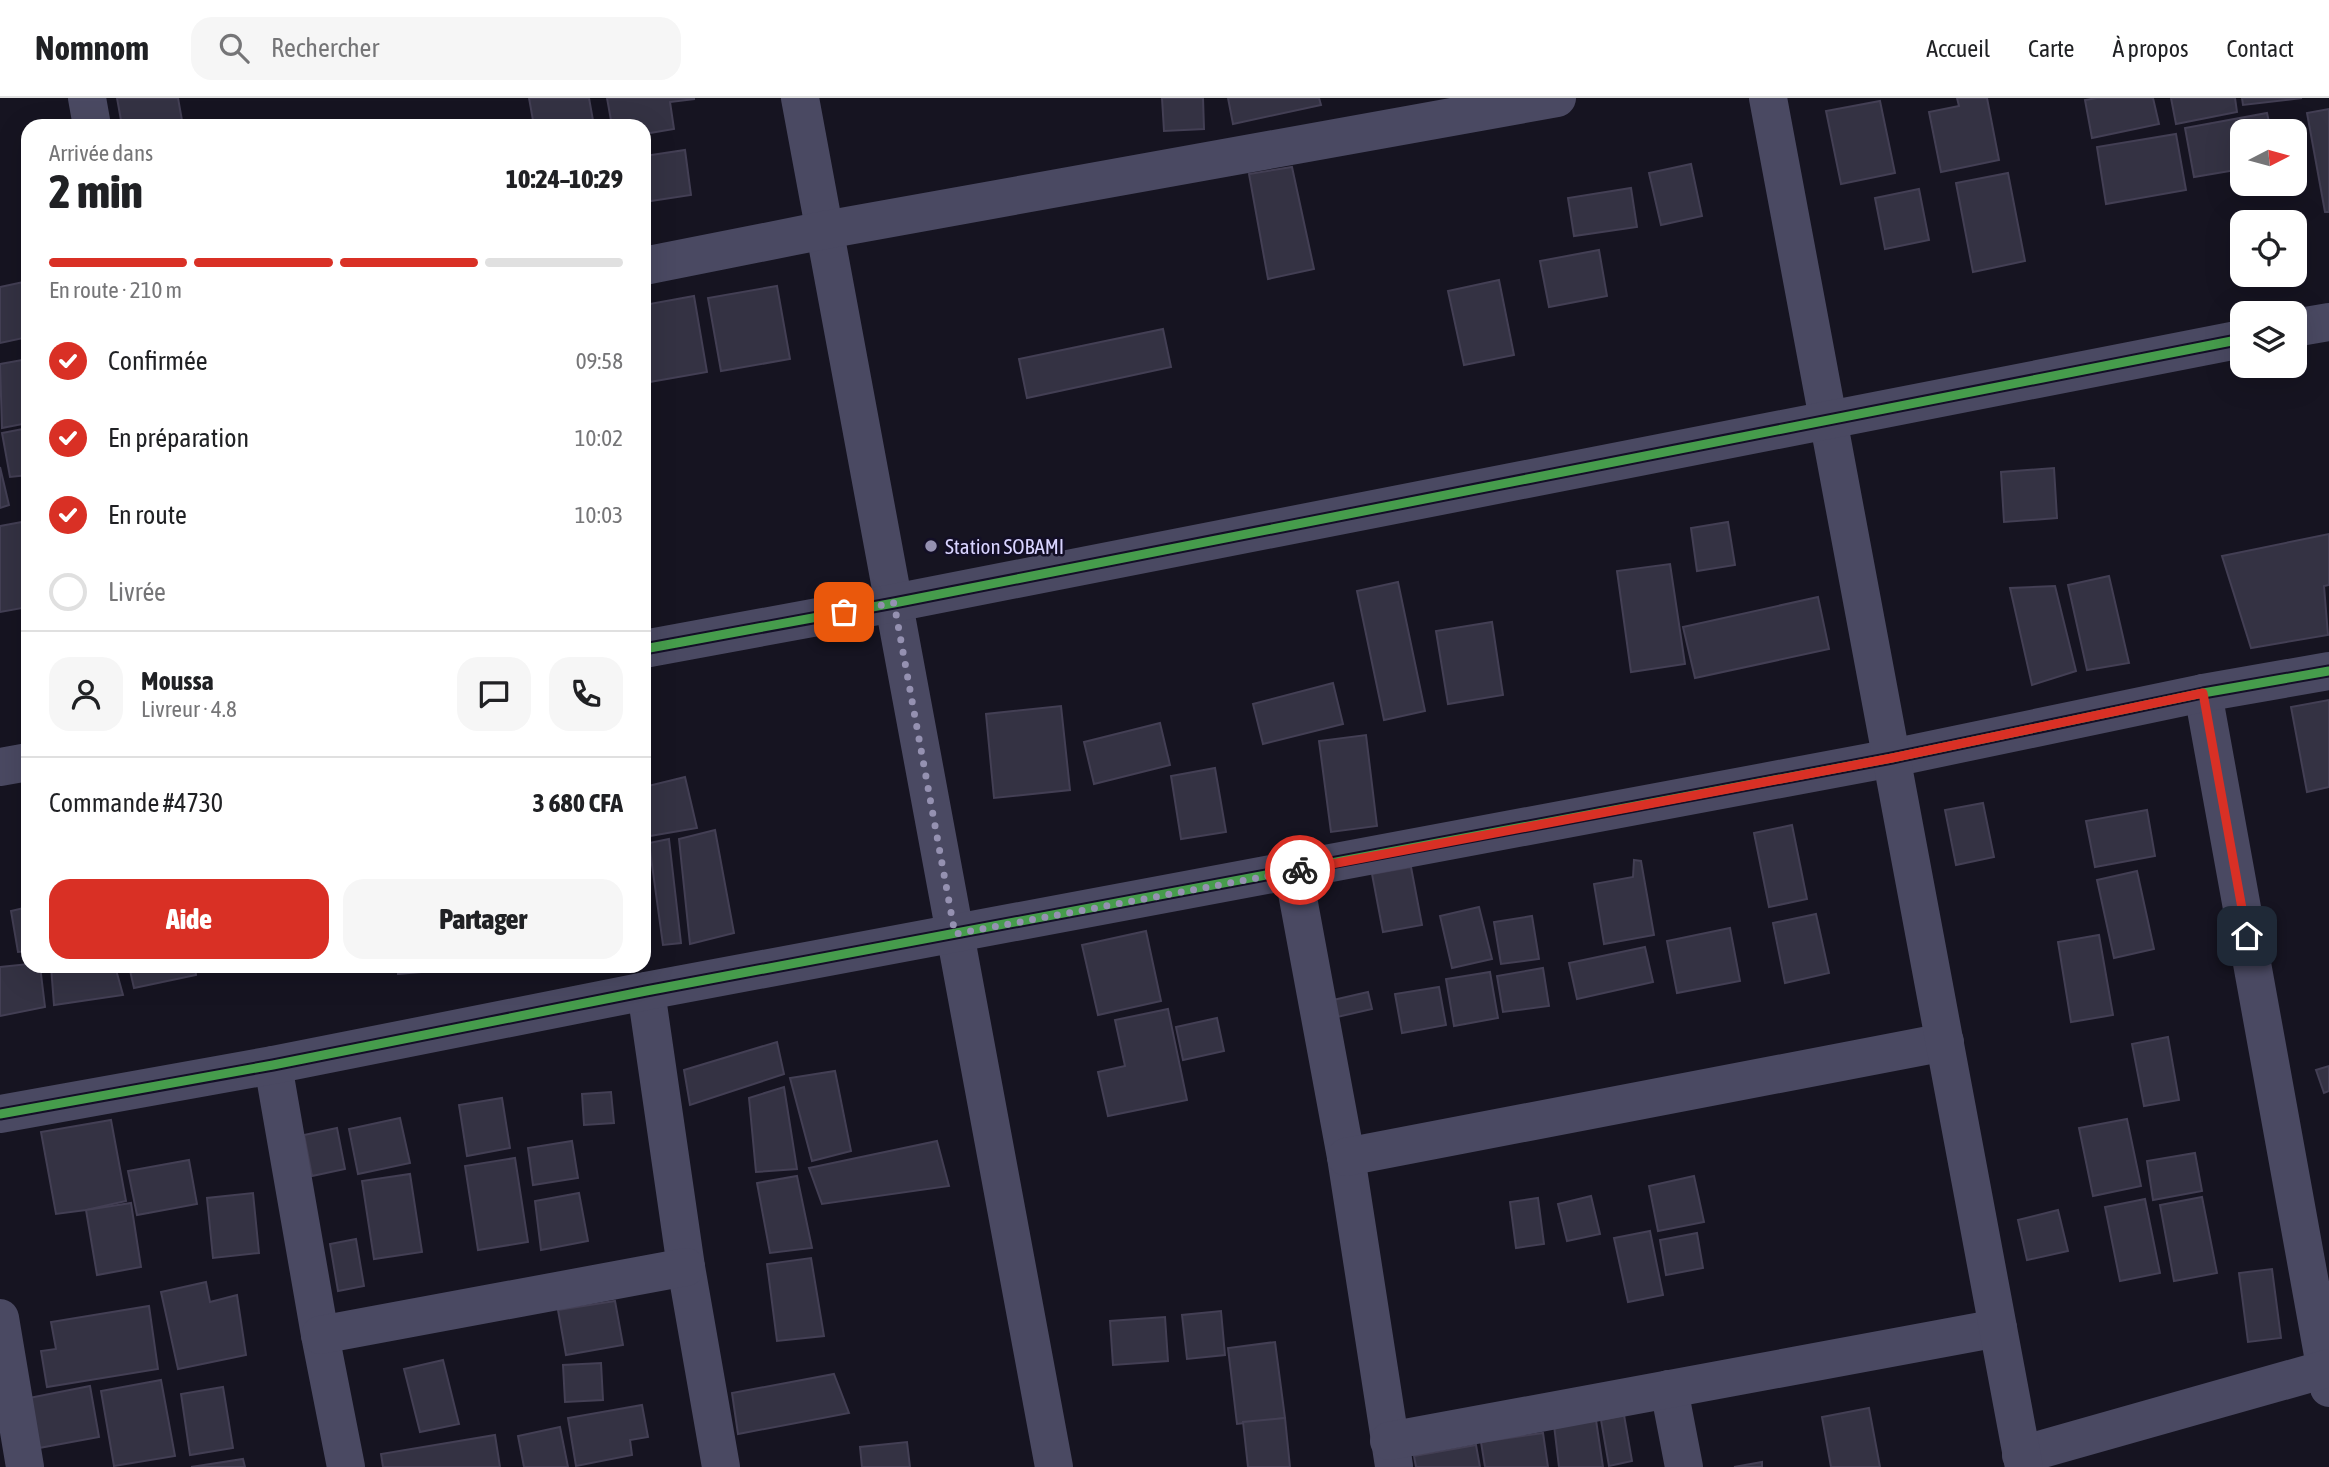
<!DOCTYPE html>
<html lang="fr">
<meta charset="utf-8">
<style>
:root{--surface:#fff;--page:#f6f6f6;--text:#202124;--muted:#757577;--line:#e0e0e0;--accent:#d93025}
body{margin:0;font-family:"Asap Condensed",sans-serif;background:var(--page);color:var(--text);height:100vh;display:flex;flex-direction:column;font-size:26px;white-space:nowrap}
*{box-sizing:border-box;margin:0}
p{font-size:23px;color:var(--muted)}
.icon{flex:none;width:38px;height:38px;fill:none;stroke:currentColor;stroke-width:2;stroke-linecap:round;stroke-linejoin:round}
.map{position:relative;flex:1;overflow:hidden}
.panel{position:absolute;left:21px;top:21px;width:630px;height:854px;display:flex;flex-direction:column;background:var(--surface);border-radius:21px;box-shadow:0 7px 28px #0002}
.panel>*{flex:none}
.needle{width:46px;rotate:84deg}
.fabs{position:absolute;left:2230px;top:21px;display:grid;gap:14px}
.fabs a{display:grid;place-items:center;width:77px;height:77px;border-radius:14px;background:var(--surface);box-shadow:0 7px 28px #0002;font-size:35px}
.pin{position:absolute;display:grid;place-items:center;width:60px;height:60px;color:#fff;margin:-30px;border-radius:14px;box-shadow:0 4px 10px #0006}
.courier{position:absolute;display:grid;place-items:center;width:70px;height:70px;margin:-35px;border:5px solid #d93025;border-radius:50%;background:#fff;color:#222;box-shadow:0 2px 9px #0007}
.overview em{font-style:normal;font-weight:800}
.overview div{display:flex;flex-direction:column-reverse}
.overview{display:flex;align-items:center;justify-content:space-between;height:119px;padding:0 28px}
h1{font-size:46px;font-weight:800;line-height:52px}
.bar{display:grid;grid-template-columns:repeat(4,1fr);gap:10px 7px;align-content:center;height:84px;padding:0 28px}
.bar i{height:9px;border-radius:5px;background:var(--line)}
.bar .current{background:var(--accent)}
.bar p{grid-column:span 4}
.line{display:flex;align-items:center;gap:18px;padding:0 28px;border-top:2px solid var(--line)}
.line div{flex:1}
.round{display:grid;place-items:center;flex:none;width:74px;height:74px;border-radius:21px;background:var(--page)}
ol{padding:0 28px;list-style:none}
li{display:flex;align-items:center;gap:21px;height:77px}
li p{margin-inline-start:auto}
li .icon{padding:7px;border-radius:50%;background:var(--accent);color:#fff;stroke-width:4}
li:last-child{color:var(--muted)}
li i{width:38px;height:38px;border:4px solid var(--line);border-radius:50%}
.cta{display:flex;gap:14px;margin-top:auto;padding:14px 28px}
.cta a{flex:1;height:80px;border-radius:21px;background:var(--accent);color:#fff;font-size:28px;font-weight:800;line-height:80px;text-align:center}
.cta a+a{background:var(--page);color:var(--text)}
header{display:flex;align-items:center;gap:42px;box-sizing:border-box;height:98px;padding:0 35px;background:var(--surface);border-bottom:2px solid var(--line)}
header strong{font-size:33px}
nav{display:flex;gap:38px;margin-inline-start:auto;font-size:24px}
.search{width:490px;height:63px;background:var(--page);display:flex;align-items:center;gap:18px;box-sizing:border-box;padding:0 24px;border-radius:21px;color:var(--muted);font-size:26px}
.map>svg:first-child{display:block}
</style>
<header>
<strong>Nomnom</strong>
<div class="search"><svg class="icon" aria-label="search" viewBox="0 0 24 24"><circle cx="10" cy="10" r="6"/><path d="M15 15l6 6"/></svg>Rechercher</div>
<nav><a>Accueil</a><a>Carte</a><a>À propos</a><a>Contact</a></nav>
</header>
<div class="map">
<svg width="2329" height="1369" viewBox="0 0 2329 1369">
<rect width="100%" height="100%" fill="#161421"/>
<g fill="#343243" stroke="#433f54" stroke-width="2">
<path d="M 117,0 L 178,0 L 183,28 L 122,28 Z"/>
<path d="M 529,0 L 589,0 L 594,28 L 534,28 Z"/>
<path d="M 607,0 L 694,0 L 694,1 L 670,4 L 674,31 L 644,36 L 644,28 L 612,28 Z"/>
<path d="M 1162,0 L 1203,0 L 1204,31 L 1164,33 Z"/>
<path d="M 1228,0 L 1319,0 L 1321,7 L 1233,26 Z"/>
<path d="M 1957,0 L 1987,0 L 1999,62 L 1941,74 L 1929,14 L 1959,8 Z"/>
<path d="M 2097,0 L 2153,0 L 2159,26 L 2092,40 L 2085,2 Z"/>
<path d="M 2171,0 L 2235,0 L 2237,14 L 2176,26 Z"/>
<path d="M 2242,0 L 2302,0 L 2243,7 Z"/>
<path d="M 1880,3 L 1895,75 L 1841,86 L 1826,13 Z"/>
<path d="M 2329,11 L 2329,114 L 2325,114 L 2307,15 Z"/>
<path d="M 2267,15 L 2271,33 L 2242,33 L 2242,71 L 2194,79 L 2185,30 Z"/>
<path d="M 2176,36 L 2186,92 L 2106,106 L 2097,49 Z"/>
<path d="M 685,52 L 691,97 L 644,104 L 644,58 Z"/>
<path d="M 1691,66 L 1702,118 L 1661,127 L 1649,75 Z"/>
<path d="M 1292,69 L 1314,171 L 1268,181 L 1249,76 Z"/>
<path d="M 2008,75 L 2025,163 L 1973,174 L 1956,85 Z"/>
<path d="M 1631,90 L 1637,129 L 1574,138 L 1568,100 Z"/>
<path d="M 1919,91 L 1929,142 L 1885,151 L 1875,100 Z"/>
<path d="M 1599,152 L 1607,198 L 1549,209 L 1540,163 Z"/>
<path d="M 1499,182 L 1514,257 L 1464,267 L 1448,193 Z"/>
<path d="M 28,183 L 28,239 L 0,245 L 0,189 Z"/>
<path d="M 777,188 L 790,261 L 721,273 L 708,200 Z"/>
<path d="M 694,198 L 707,274 L 644,285 L 644,207 Z"/>
<path d="M 1163,231 L 1171,269 L 1027,300 L 1019,261 Z"/>
<path d="M 28,261 L 28,325 L 2,330 L 0,266 Z"/>
<path d="M 28,330 L 28,377 L 10,379 L 2,335 Z"/>
<path d="M 0,369 L 9,407 L 0,410 Z"/>
<path d="M 2054,370 L 2057,420 L 2004,424 L 2001,374 Z"/>
<path d="M 22,424 L 28,461 L 28,509 L 0,514 L 0,428 Z"/>
<path d="M 1728,424 L 1735,467 L 1697,473 L 1691,430 Z"/>
<path d="M 2329,436 L 2329,487 L 2324,488 L 2328,537 L 2251,550 L 2222,458 Z"/>
<path d="M 1670,466 L 1685,566 L 1631,574 L 1617,473 Z"/>
<path d="M 2109,478 L 2129,565 L 2087,572 L 2068,487 Z"/>
<path d="M 1398,484 L 1425,613 L 1384,622 L 1357,493 Z"/>
<path d="M 2055,488 L 2076,573 L 2032,587 L 2010,490 Z"/>
<path d="M 1818,499 L 1829,551 L 1695,580 L 1683,529 Z"/>
<path d="M 1492,524 L 1503,597 L 1448,606 L 1436,533 Z"/>
<path d="M 1333,585 L 1343,626 L 1263,646 L 1253,606 Z"/>
<path d="M 2329,602 L 2329,689 L 2307,694 L 2291,609 Z"/>
<path d="M 1061,608 L 1070,692 L 994,700 L 986,616 Z"/>
<path d="M 1160,625 L 1170,667 L 1094,686 L 1084,644 Z"/>
<path d="M 1366,637 L 1377,728 L 1331,734 L 1319,643 Z"/>
<path d="M 1215,670 L 1226,734 L 1181,741 L 1171,678 Z"/>
<path d="M 685,679 L 697,730 L 644,739 L 644,689 Z"/>
<path d="M 1983,705 L 1994,759 L 1956,767 L 1945,712 Z"/>
<path d="M 2147,712 L 2155,758 L 2095,769 L 2086,723 Z"/>
<path d="M 1792,727 L 1807,801 L 1769,809 L 1754,735 Z"/>
<path d="M 715,732 L 734,835 L 690,846 L 679,741 Z"/>
<path d="M 669,741 L 681,845 L 663,847 L 649,745 Z"/>
<path d="M 1634,762 L 1641,763 L 1654,837 L 1604,846 L 1594,786 L 1633,779 Z"/>
<path d="M 1411,769 L 1422,827 L 1383,834 L 1372,776 Z"/>
<path d="M 2137,773 L 2154,851 L 2114,860 L 2097,782 Z"/>
<path d="M 28,809 L 28,853 L 18,854 L 11,813 Z"/>
<path d="M 1479,809 L 1492,861 L 1452,870 L 1440,818 Z"/>
<path d="M 1816,816 L 1829,875 L 1785,885 L 1773,825 Z"/>
<path d="M 1532,818 L 1539,861 L 1501,866 L 1494,824 Z"/>
<path d="M 1730,830 L 1740,883 L 1677,895 L 1667,843 Z"/>
<path d="M 1146,833 L 1161,903 L 1098,917 L 1082,847 Z"/>
<path d="M 2099,837 L 2113,917 L 2071,924 L 2058,844 Z"/>
<path d="M 1645,849 L 1653,884 L 1577,901 L 1569,865 Z"/>
<path d="M 28,866 L 28,868 L 40,868 L 45,909 L 0,918 L 0,869 Z"/>
<path d="M 51,868 L 115,868 L 123,897 L 54,907 Z"/>
<path d="M 129,868 L 195,868 L 196,877 L 134,890 Z"/>
<path d="M 398,868 L 446,868 L 446,872 L 398,876 Z"/>
<path d="M 1543,870 L 1549,908 L 1503,914 L 1497,878 Z"/>
<path d="M 1490,874 L 1498,920 L 1454,928 L 1446,881 Z"/>
<path d="M 1439,889 L 1446,927 L 1402,935 L 1395,896 Z"/>
<path d="M 1368,894 L 1372,911 L 1337,919 L 1333,902 Z"/>
<path d="M 1168,911 L 1187,1002 L 1108,1018 L 1098,974 L 1125,968 L 1115,922 Z"/>
<path d="M 1217,920 L 1224,953 L 1183,962 L 1176,929 Z"/>
<path d="M 2168,939 L 2179,1002 L 2144,1008 L 2132,946 Z"/>
<path d="M 777,944 L 784,976 L 690,1007 L 684,972 Z"/>
<path d="M 2329,968 L 2329,993 L 2324,995 L 2316,972 Z"/>
<path d="M 835,973 L 851,1053 L 812,1063 L 790,980 Z"/>
<path d="M 784,989 L 797,1071 L 756,1074 L 749,1000 Z"/>
<path d="M 611,994 L 614,1025 L 584,1027 L 582,996 Z"/>
<path d="M 502,1000 L 510,1050 L 467,1058 L 459,1007 Z"/>
<path d="M 400,1020 L 410,1065 L 358,1076 L 349,1031 Z"/>
<path d="M 2127,1021 L 2141,1088 L 2093,1098 L 2079,1030 Z"/>
<path d="M 111,1022 L 126,1103 L 86,1112 L 56,1116 L 41,1034 Z"/>
<path d="M 337,1030 L 345,1071 L 312,1078 L 304,1037 Z"/>
<path d="M 572,1043 L 578,1080 L 533,1087 L 528,1050 Z"/>
<path d="M 937,1043 L 949,1088 L 822,1106 L 809,1070 Z"/>
<path d="M 2195,1055 L 2202,1093 L 2153,1102 L 2147,1063 Z"/>
<path d="M 515,1060 L 528,1144 L 478,1152 L 465,1068 Z"/>
<path d="M 189,1062 L 197,1106 L 137,1117 L 128,1073 Z"/>
<path d="M 410,1076 L 422,1154 L 374,1161 L 362,1083 Z"/>
<path d="M 797,1078 L 812,1150 L 770,1155 L 757,1085 Z"/>
<path d="M 1694,1078 L 1704,1124 L 1658,1133 L 1649,1088 Z"/>
<path d="M 253,1095 L 259,1155 L 213,1160 L 207,1100 Z"/>
<path d="M 579,1095 L 588,1143 L 541,1152 L 535,1103 Z"/>
<path d="M 1591,1098 L 1600,1136 L 1567,1143 L 1558,1106 Z"/>
<path d="M 2202,1099 L 2217,1175 L 2174,1183 L 2160,1107 Z"/>
<path d="M 1538,1100 L 1544,1146 L 1516,1150 L 1510,1104 Z"/>
<path d="M 2145,1101 L 2160,1175 L 2120,1183 L 2105,1109 Z"/>
<path d="M 131,1105 L 141,1169 L 97,1177 L 86,1112 Z"/>
<path d="M 2058,1112 L 2068,1153 L 2027,1162 L 2018,1122 Z"/>
<path d="M 1650,1133 L 1663,1197 L 1628,1204 L 1614,1140 Z"/>
<path d="M 1697,1135 L 1703,1170 L 1666,1177 L 1660,1142 Z"/>
<path d="M 356,1141 L 364,1188 L 338,1193 L 330,1146 Z"/>
<path d="M 811,1160 L 824,1238 L 777,1243 L 767,1166 Z"/>
<path d="M 2272,1171 L 2281,1240 L 2248,1244 L 2239,1175 Z"/>
<path d="M 206,1184 L 210,1204 L 237,1197 L 246,1257 L 178,1271 L 161,1194 Z"/>
<path d="M 615,1203 L 623,1247 L 566,1257 L 558,1212 Z"/>
<path d="M 149,1208 L 158,1271 L 47,1289 L 41,1253 L 56,1251 L 51,1224 Z"/>
<path d="M 1221,1213 L 1225,1257 L 1187,1261 L 1182,1217 Z"/>
<path d="M 1165,1219 L 1168,1263 L 1113,1267 L 1110,1223 Z"/>
<path d="M 1275,1244 L 1285,1320 L 1237,1326 L 1228,1250 Z"/>
<path d="M 443,1262 L 459,1326 L 420,1334 L 404,1271 Z"/>
<path d="M 601,1265 L 603,1302 L 565,1304 L 563,1267 Z"/>
<path d="M 834,1276 L 849,1315 L 738,1336 L 732,1295 Z"/>
<path d="M 161,1282 L 175,1358 L 114,1368 L 101,1293 Z"/>
<path d="M 90,1288 L 99,1339 L 39,1350 L 29,1300 Z"/>
<path d="M 223,1289 L 233,1350 L 190,1357 L 181,1296 Z"/>
<path d="M 642,1307 L 648,1339 L 630,1342 L 632,1357 L 576,1368 L 568,1320 Z"/>
<path d="M 1869,1310 L 1880,1369 L 1831,1369 L 1822,1319 Z"/>
<path d="M 1624,1317 L 1632,1363 L 1609,1368 L 1601,1322 Z"/>
<path d="M 1285,1320 L 1290,1369 L 1248,1369 L 1243,1324 Z"/>
<path d="M 1596,1322 L 1603,1369 L 1559,1369 L 1554,1327 Z"/>
<path d="M 560,1329 L 568,1369 L 524,1369 L 518,1338 Z"/>
<path d="M 1543,1335 L 1548,1369 L 1485,1369 L 1481,1344 Z"/>
<path d="M 495,1337 L 500,1369 L 383,1369 L 381,1356 Z"/>
<path d="M 907,1344 L 910,1369 L 862,1369 L 860,1349 Z"/>
<path d="M 1476,1347 L 1480,1369 L 1416,1369 L 1414,1358 Z"/>
<path d="M 243,1361 L 245,1369 L 191,1369 Z"/>
<path d="M 1762,1364 L 1762,1369 L 1734,1369 Z"/>
</g>
<g fill="none" stroke-linecap="round" stroke-linejoin="round">
<g stroke="#4a4962" stroke-width="38">
<path d="M 87,0 L 92,28"/>
<path d="M 800,0 L 1054,1369"/>
<path d="M 644,168 L 825,132 L 1557,0"/>
<path d="M 2203,595 L 2329,1290"/>
<path d="M 1293,773 L 1346,1059 L 1394,1368"/>
<path d="M 646,893 L 686,1169 L 721,1369"/>
<path d="M 273,967 L 320,1237 L 346,1369"/>
<path d="M 0,1016 L 273,967 L 646,893 L 1892,660 L 2203,595 L 2329,573"/>
<path d="M 1346,1059 L 1945,944"/>
<path d="M 0,1220 L 25,1369"/>
<path d="M 320,1237 L 686,1169"/>
<path d="M 1669,1291 L 1684,1369"/>
<path d="M 1389,1343 L 1998,1230"/>
<path d="M 2021,1357 L 2329,1270"/>
</g>
<g stroke="#4a4962" stroke-width="38">
<path d="M 1768,0 L 2024,1369"/>
<path d="M 2294,230 L 2329,224"/>
<path d="M 644,551 L 894,505 L 2242,241"/>
<path d="M 0,669 L 28,664"/>
</g>
<g stroke="#130f26" stroke-width="13">
<g id="cycleway">
<path d="M 644,551 L 894,505 L 2242,241"/>
<path d="M 0,1016 L 273,967 L 646,893 L 1892,660 L 2203,595 L 2329,573"/>
</g>
</g>
<use href="#cycleway" stroke="#469c4c" stroke-width="9"/>
</g>
<g fill="none" stroke-linecap="round" stroke-linejoin="round">
<path stroke="#9591b1" stroke-width="7" stroke-dasharray="0 12.6" d="M 844,514 L 894,505 L 955,836 L 1300,772"/>
<path stroke="#d93025" stroke-width="9" d="M 1300,772 L 1892,660 L 2203,595 L 2247,838"/>
</g>
<circle fill="#9591b1" stroke="#130f26" stroke-width="2.5" cx="931" cy="448" r="7"/>
<g text-anchor="middle" dominant-baseline="central" stroke-width="5" stroke-linejoin="round" paint-order="stroke">
<g font-size="21" fill="#d9d4ff" stroke="#130f26" text-anchor="start">
<text x="945" y="448">Station SOBAMI</text>
</g>
</g>
</svg>
<div class="fabs">
<a><svg class="needle" viewBox="-14 -14 28 28"><path d="M0-13l5 13h-10z" fill="#e53935"/><path d="M0 13l5-13h-10z" fill="#757577"/></svg></a>
<a><svg class="icon" aria-label="locate" viewBox="0 0 24 24"><circle cx="12" cy="12" r="6"/><path d="M12 2v4M12 18v4M2 12h4M18 12h4"/></svg></a>
<a><svg class="icon" aria-label="layers" viewBox="0 0 24 24"><path d="M12 4l9 5-9 5-9-5zM3 14l9 5 9-5"/></svg></a>
</div>
<div class="pin" style="left:844px;top:514px;background:#ea580c"><svg class="icon" aria-label="bag" viewBox="0 0 24 24"><path d="M5 8h14l-1 12H6zM9 8a3 3 0 0 1 6 0"/></svg></div>
<div class="pin" style="left:2247px;top:838px;background:#1f2937"><svg class="icon" aria-label="home" viewBox="0 0 24 24"><path d="M3 11l9-7 9 7M6 9v11h12V9"/></svg></div>
<div class="courier" style="left:1300px;top:772px"><svg class="icon" aria-label="bike" viewBox="0 0 24 24"><circle cx="6" cy="16" r="4"/><circle cx="18" cy="16" r="4"/><path d="M6 16l4-8h5l3 8M10 8l3 8H6M13 5h3"/></svg></div>
<section class="panel">
<div class="overview"><div><h1>2 min</h1><p>Arrivée dans</p></div><em>10:24–10:29</em></div>
<div class="bar"><i class="current"></i><i class="current"></i><i class="current"></i><i></i><p>En route · 210 m</p></div>
<ol>
<li><svg class="icon" aria-label="check" viewBox="0 0 24 24"><path d="M5 12l5 5 9-10"/></svg>Confirmée<p>09:58</p></li>
<li><svg class="icon" aria-label="check" viewBox="0 0 24 24"><path d="M5 12l5 5 9-10"/></svg>En préparation<p>10:02</p></li>
<li><svg class="icon" aria-label="check" viewBox="0 0 24 24"><path d="M5 12l5 5 9-10"/></svg>En route<p>10:03</p></li>
<li><i></i>Livrée</li>
</ol>
<div class="line" style="height:126px"><a class="round"><svg class="icon" aria-label="person" viewBox="0 0 24 24"><circle cx="12" cy="8" r="4"/><path d="M4 21q1-7 8-7t8 7"/></svg></a><div><b>Moussa</b><p>Livreur · 4.8</p></div><a class="round"><svg class="icon" aria-label="chat" viewBox="0 0 24 24"><path d="M4 5h16v11H9l-5 4z"/></svg></a><a class="round"><svg class="icon" aria-label="phone" viewBox="0 0 24 24"><path d="M5 4h4l2 5-3 2q2 4 5 5l2-3 5 2v4C11 20 4 13 5 4z"/></svg></a></div>
<div class="line" style="height:91px"><div>Commande #4730</div><b>3 680 CFA</b></div>
<div class="cta"><a>Aide</a><a>Partager</a></div>
</section>
</div>
